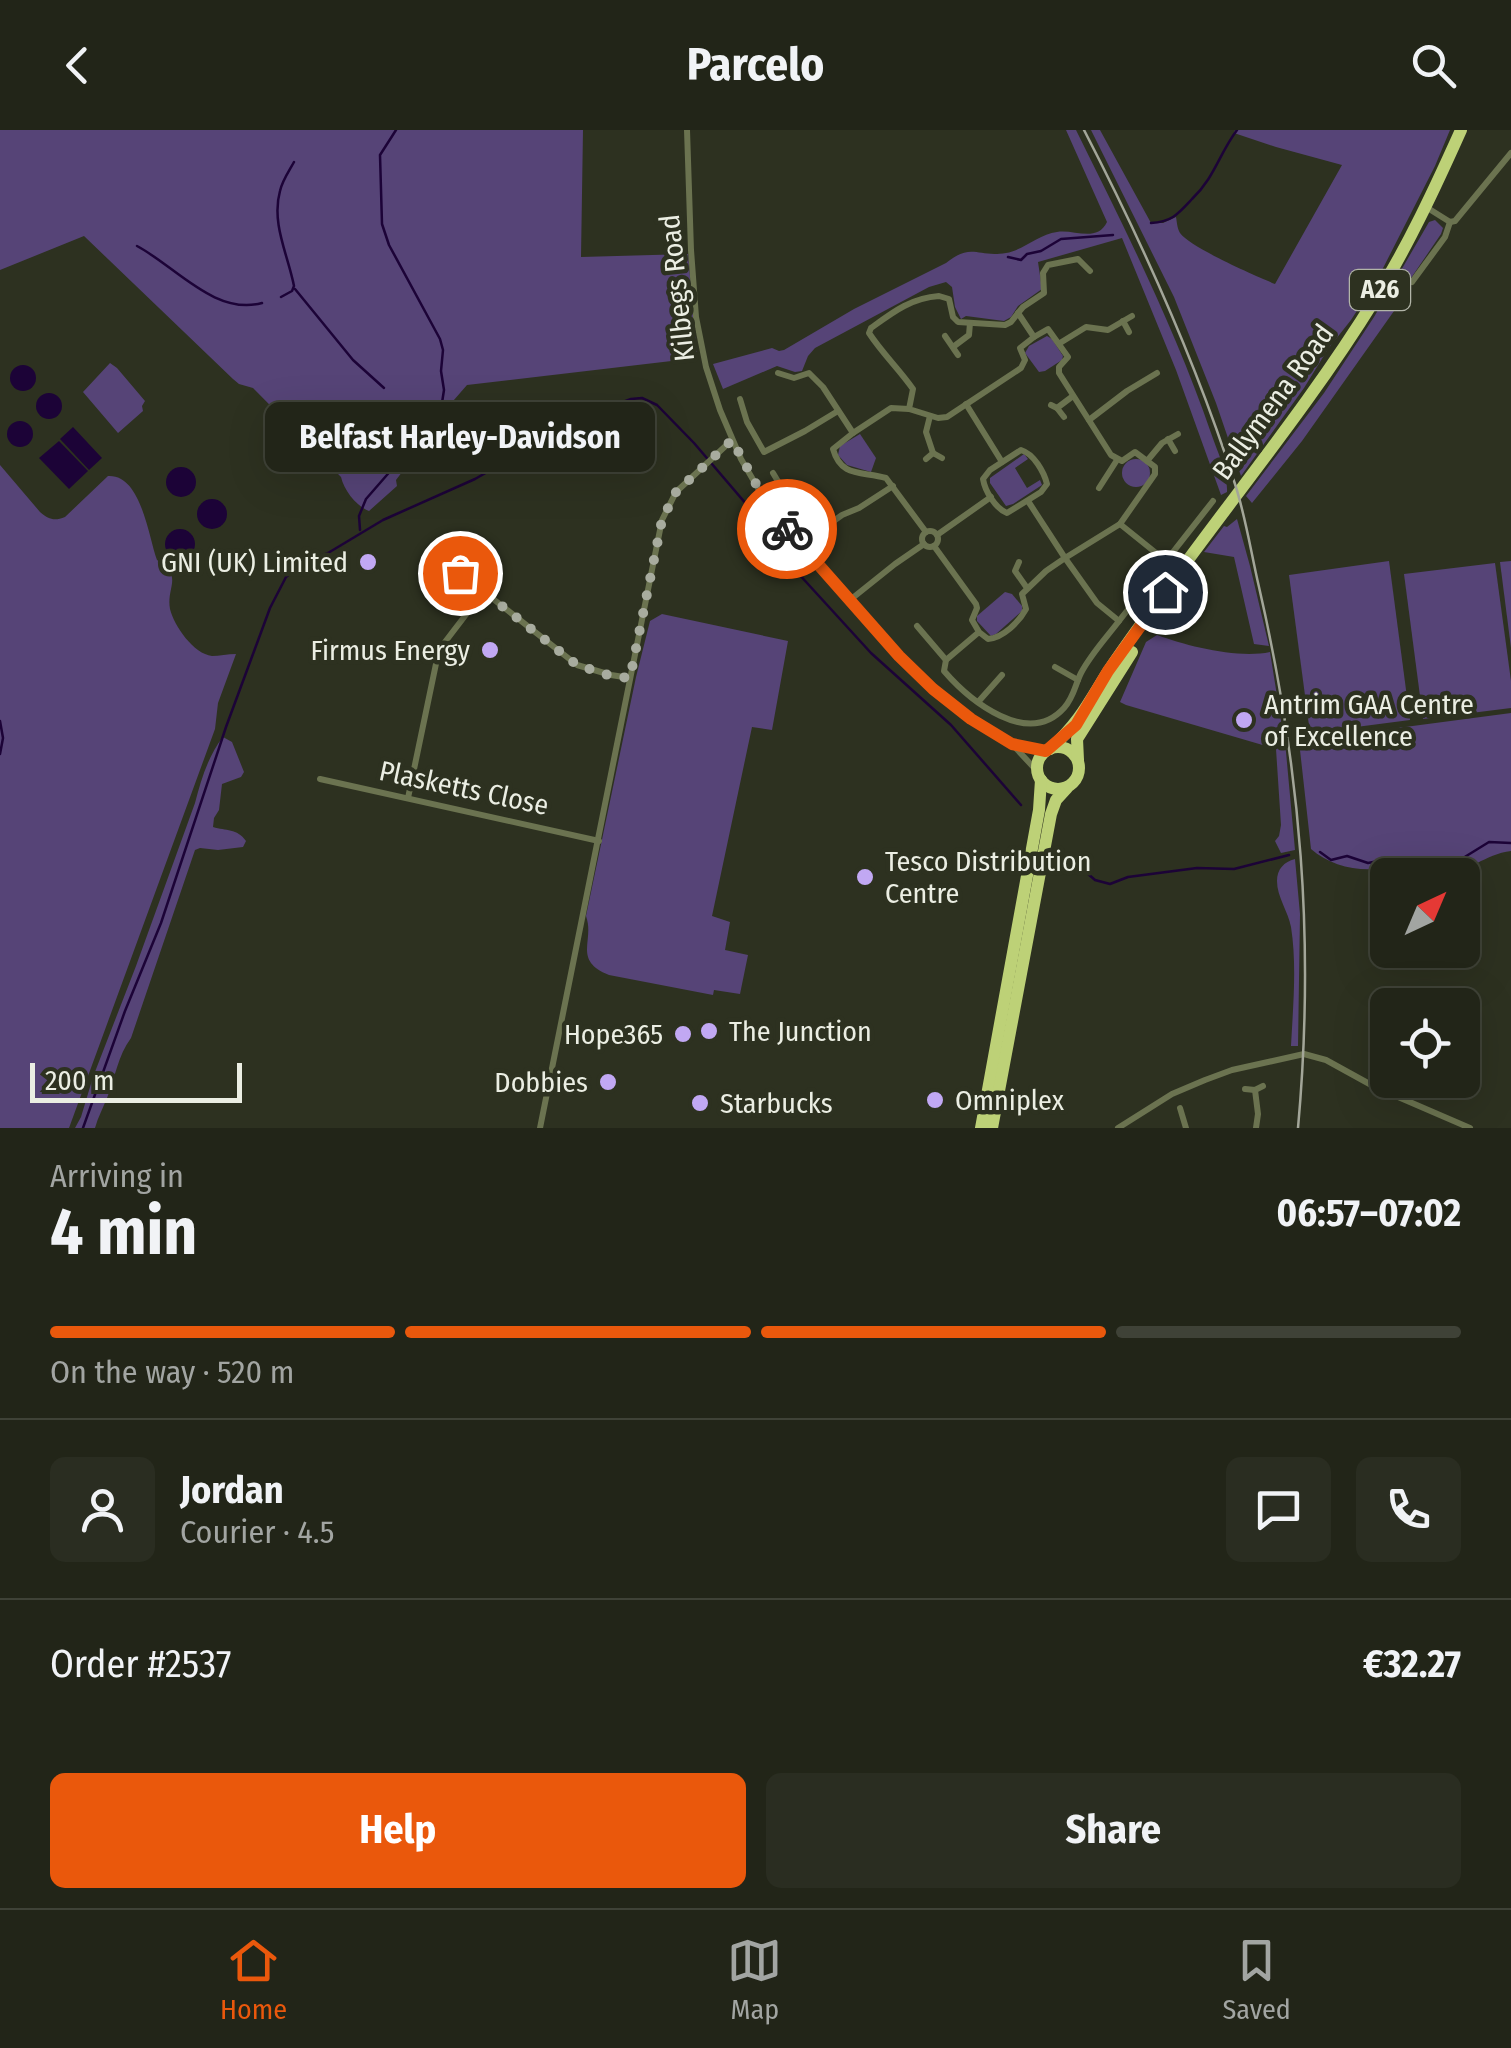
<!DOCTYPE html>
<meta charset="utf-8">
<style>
:root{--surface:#222518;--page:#2a2d21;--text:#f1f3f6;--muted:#a2a5a2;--line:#3f4237;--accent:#ea580c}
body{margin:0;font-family:"Fira Sans Condensed",sans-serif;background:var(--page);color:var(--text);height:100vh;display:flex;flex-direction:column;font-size:38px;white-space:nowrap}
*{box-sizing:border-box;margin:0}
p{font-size:32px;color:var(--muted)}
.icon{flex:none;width:55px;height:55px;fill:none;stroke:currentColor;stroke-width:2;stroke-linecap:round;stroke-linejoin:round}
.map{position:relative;height:998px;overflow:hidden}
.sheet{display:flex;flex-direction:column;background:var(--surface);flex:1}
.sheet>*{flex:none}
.needle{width:65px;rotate:44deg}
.controls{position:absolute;left:1370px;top:728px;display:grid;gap:20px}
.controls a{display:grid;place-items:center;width:110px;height:110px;border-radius:15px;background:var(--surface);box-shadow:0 10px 40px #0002,0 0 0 2px var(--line);font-size:50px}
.scale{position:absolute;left:30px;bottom:25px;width:212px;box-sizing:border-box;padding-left:10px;border:5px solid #ebeee3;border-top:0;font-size:28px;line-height:35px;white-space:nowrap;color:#ebeee3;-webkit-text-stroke:8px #2d3120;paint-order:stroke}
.pin{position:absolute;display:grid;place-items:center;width:85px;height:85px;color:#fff;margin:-42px;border:5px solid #fff;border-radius:50%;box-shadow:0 2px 10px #0007}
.courier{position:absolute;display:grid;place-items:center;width:100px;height:100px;margin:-50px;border:8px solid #ea580c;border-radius:50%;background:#fff;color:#222;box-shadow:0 2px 12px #0007}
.bubble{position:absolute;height:70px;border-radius:15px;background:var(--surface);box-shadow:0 10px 40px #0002,0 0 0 2px var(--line);font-size:32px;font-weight:700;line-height:70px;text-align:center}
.summary em{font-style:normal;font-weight:700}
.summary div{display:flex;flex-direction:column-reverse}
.summary{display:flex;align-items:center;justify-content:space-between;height:170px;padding:0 50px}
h1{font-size:65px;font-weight:700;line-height:75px}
.bar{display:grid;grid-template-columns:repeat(4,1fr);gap:15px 10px;align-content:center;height:120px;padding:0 50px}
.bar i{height:12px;border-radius:8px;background:var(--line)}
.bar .selected{background:var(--accent)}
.bar p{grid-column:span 4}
.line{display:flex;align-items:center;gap:25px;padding:0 50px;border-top:2px solid var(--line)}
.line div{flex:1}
.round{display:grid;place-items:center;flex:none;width:105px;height:105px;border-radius:15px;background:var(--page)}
.primary-button{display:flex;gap:20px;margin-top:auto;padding:20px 50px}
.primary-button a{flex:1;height:115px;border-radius:15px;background:var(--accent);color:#fff;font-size:40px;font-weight:700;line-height:115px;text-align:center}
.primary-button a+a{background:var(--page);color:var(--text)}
header{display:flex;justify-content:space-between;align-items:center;height:130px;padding:0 50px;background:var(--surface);font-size:45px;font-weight:700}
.tabs{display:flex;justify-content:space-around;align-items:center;height:140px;border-top:2px solid var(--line);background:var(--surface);font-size:28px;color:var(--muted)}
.tabs a{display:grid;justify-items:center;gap:5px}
.tabs .selected{color:var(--accent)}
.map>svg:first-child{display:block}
</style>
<header><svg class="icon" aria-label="back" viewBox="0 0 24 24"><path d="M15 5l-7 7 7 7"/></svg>Parcelo<svg class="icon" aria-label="search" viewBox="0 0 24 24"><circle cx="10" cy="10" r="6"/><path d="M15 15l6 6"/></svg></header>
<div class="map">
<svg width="1511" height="998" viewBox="0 0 1511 998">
<rect width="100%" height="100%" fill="#2d3120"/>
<g fill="#564477">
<path d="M 0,0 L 583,0 L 581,127 L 688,124 L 697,228 L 467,255 L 440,286 L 440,292 L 396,350 L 397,356 L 369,381 C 356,376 344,360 341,347 L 253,258 L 239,254 L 233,249 L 84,106 L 0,140 Z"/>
<path d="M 1066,0 L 1076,0 C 1125,99 1175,198 1211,303 C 1217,321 1228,343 1227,362 L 1221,365 L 1176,240 L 1122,108 L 1038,132 L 1042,159 L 1018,176 L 1011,187 L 1004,191 L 966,186 L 961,189 L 955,177 L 952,157 L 946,152 L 929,157 L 815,218 L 808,226 L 802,241 L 795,242 L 777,236 L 723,259 L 713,234 L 772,218 L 779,221 L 784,220 L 854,179 L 946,133 C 972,112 977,128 1006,123 C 1024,120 1039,104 1057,102 C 1074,99 1097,113 1107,92 Z"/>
<path d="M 1091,0 L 1100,0 L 1151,93 L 1163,93 L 1176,87 C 1177,92 1177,98 1180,103 C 1191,118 1256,146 1275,154 L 1342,35 L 1276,17 L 1234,3 L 1235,0 L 1450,0 L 1435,36 L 1378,148 L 1351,190 L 1328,219 L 1304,258 L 1241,346 L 1216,273 L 1174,167 Z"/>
<path d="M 1435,90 L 1443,98 L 1441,104 L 1409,151 L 1411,157 L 1302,311 L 1252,373 L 1246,366 L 1324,263 L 1374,187 L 1429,92 Z"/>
<path d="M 1047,206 L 1052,209 L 1063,226 L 1062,230 L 1045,241 L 1039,242 L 1025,223 L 1029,216 Z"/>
<path d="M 110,233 L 117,238 L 145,271 L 142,276 L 143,281 L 118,303 L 83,262 Z"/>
<path d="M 860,304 L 876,328 L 871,342 L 847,335 L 838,325 L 840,316 Z"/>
<path d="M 1024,324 L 1028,329 L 1015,338 L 1027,358 L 1040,350 L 1042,355 L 1013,374 L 1006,376 L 990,353 L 990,348 Z"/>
<circle cx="1136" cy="343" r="14"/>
<path d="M 0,335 L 40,382 C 49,390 55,391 65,387 L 108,346 C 141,344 148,405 157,430 C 184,446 166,457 170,479 C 174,496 194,524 212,526 C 219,526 228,524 236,524 L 218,573 L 215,599 L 69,998 L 0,998 Z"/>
<path d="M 1237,389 L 1250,436 L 1269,516 L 1254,514 L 1234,427 L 1204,422 L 1224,396 L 1227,397 Z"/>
<path d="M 1389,431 L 1410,590 L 1310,603 L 1289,445 Z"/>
<path d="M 1511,431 L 1511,518 L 1500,432 Z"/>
<path d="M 1495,433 L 1511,551 L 1511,578 L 1423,589 L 1404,444 Z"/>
<path d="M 1005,462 L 1012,464 L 1022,476 L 1022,481 L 996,504 L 991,506 L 977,491 L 977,486 Z"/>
<path d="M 662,484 L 788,511 L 772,600 L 752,597 L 712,786 L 730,792 L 725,820 L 748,825 L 740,864 L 714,860 L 713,865 L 609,845 C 572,830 595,811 586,786 L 636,547 L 650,491 Z"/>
<path d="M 1157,505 C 1187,516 1238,529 1270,522 L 1286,622 L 1295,720 L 1281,723 L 1275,711 L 1279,706 L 1281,695 L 1276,619 L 1126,575 L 1120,572 L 1146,512 Z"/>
<path d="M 1511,583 L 1511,721 C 1485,724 1467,743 1446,745 C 1431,746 1414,739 1399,737 C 1391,736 1385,738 1376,739 C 1353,741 1328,734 1311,719 L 1299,611 Z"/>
<path d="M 223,607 L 232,612 L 244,642 L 241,647 L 222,654 L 219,680 L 214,688 L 213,697 C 226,701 237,698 246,711 L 243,717 L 218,720 L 200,718 L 195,720 L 131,908 C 118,925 115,948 107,968 C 103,978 98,987 95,998 L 75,998 L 81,987 L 93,947 L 136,836 L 195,673 C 201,650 208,626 223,607 Z"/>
<path d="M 1295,729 L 1300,784 L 1298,916 L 1291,916 C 1293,877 1297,835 1291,797 C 1288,781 1277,767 1277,751 C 1277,739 1284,732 1295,729 Z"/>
</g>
<g fill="#1c0337">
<circle cx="23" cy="248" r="13"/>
<circle cx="49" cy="276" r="13"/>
<circle cx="20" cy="304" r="13"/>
<path d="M 73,297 L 102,328 L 89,340 L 60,309 Z"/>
<path d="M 59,311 L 88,341 L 69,359 L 39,328 Z"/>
<circle cx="181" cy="352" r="15"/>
<circle cx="212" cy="384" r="15"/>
<circle cx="180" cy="414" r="15"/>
</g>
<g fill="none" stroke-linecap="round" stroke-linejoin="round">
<g stroke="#1c0337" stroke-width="2.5">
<path d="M 1151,93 C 1172,92 1178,84 1192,69 C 1215,47 1219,24 1237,0"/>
<path d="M 137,116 C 175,136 215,186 262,173"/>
<path d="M 1008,127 L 1021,130 L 1027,124 L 1041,121 L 1061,109 L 1113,105"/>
<path d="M 295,159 L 353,230 L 384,258"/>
<path d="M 281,167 L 292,161 L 294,156 C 288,125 271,93 280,61 C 282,51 289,41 294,32"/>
<path d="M 360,400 L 359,386 L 366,369 L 427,299 L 441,279 L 444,260 L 441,241 L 443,220 L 440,209 L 389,115 L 382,94 L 380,25 L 396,0"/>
<path d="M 0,591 L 3,608 L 0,624"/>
<path d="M 1320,722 L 1331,730 L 1347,726 L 1368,733 L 1389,729 L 1442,741 L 1489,712 L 1511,713"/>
<path d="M 1061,726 L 1079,736 L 1095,750 L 1110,754 L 1128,747 L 1197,738 L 1234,739 L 1289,725"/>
<path d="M 83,998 L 125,881 L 161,793 L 226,597 L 270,478 L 286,447 L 303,433 L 328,423 L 383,390 L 475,349 L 585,286 L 631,269 L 642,268 L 657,275 L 694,313 L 753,382 L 797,442 L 871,523 L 951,595 L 1021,675"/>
</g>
<g stroke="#6b7350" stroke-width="6">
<path d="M 687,0 L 691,120 L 696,187 L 706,237 L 720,280 L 741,329 L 762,365 L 787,399 L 899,526 L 933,559 L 971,589 L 1012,614 L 1038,642"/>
<path d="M 1426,77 L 1450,92 L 1455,91 L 1511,23"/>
<path d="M 1412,152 L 1445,107 L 1450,92"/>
<path d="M 939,166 L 949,169 L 953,187 L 958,192 L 1005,195 L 1011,192 L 1018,183 L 1034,207 L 1020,218 L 1025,230 L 1021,238 L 947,287 L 938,288 L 909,279 L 913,259 C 899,239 882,223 869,203 L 871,198 C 893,182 911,168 939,166 Z"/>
<path d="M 1018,183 L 1023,177 L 1044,163 L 1043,143 L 1048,135 L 1078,129 L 1090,141"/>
<path d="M 1123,191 L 1129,202"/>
<path d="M 945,206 L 958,225"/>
<path d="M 1034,207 L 1048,199 L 1068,227 L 1059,237 L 1059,243 L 1111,325 L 1122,331 L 1135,322 L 1155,337 L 1155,344 L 1120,394 L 1166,431 L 1213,371"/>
<path d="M 1060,213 L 1086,197 L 1108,200 L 1132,186"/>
<path d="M 953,217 L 969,205 L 970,193"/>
<path d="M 778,243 L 794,248 L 809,243 L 823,257 L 853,303 L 833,319 C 841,348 862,341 886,348 L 926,402"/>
<path d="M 740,269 L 747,292 L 764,322 L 805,301 L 838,281"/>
<path d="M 966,274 L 1002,332"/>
<path d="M 1051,275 L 1057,278 L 1064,287"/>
<path d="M 1057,278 L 1073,266"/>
<path d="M 1089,290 L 1127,261 L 1157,243"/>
<path d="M 853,303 L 891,278 L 909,279"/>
<path d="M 1168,309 L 1175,321"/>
<path d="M 1021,320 C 1034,324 1044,342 1047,354 L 1041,362 L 1007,383 C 995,378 985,361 983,349 L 990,340 Z"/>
<path d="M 933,323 L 942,328"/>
<path d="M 926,329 L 933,323 L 926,302 L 930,286"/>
<path d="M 1147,331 L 1162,313 L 1178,304"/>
<path d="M 773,343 L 798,385 L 817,403 L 842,385 L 859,378 L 893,356"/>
<path d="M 1099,358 L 1117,330"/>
<path d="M 1028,371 L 1065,428 L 1120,394"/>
<circle cx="930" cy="409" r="8"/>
<path d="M 937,405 L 991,367"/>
<path d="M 934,416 L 976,474 L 977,478 L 972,490 L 979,502 L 988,509 C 1003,508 1019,492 1026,479 L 1022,464 L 1046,441 L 1065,428 L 1097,473 L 1119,491 C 1106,508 1091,524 1081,543 C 1075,555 1074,567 1064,578 C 1028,618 970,571 944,541 L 946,530 L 979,502"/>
<path d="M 436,424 L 577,535 L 611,545 L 630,548"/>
<path d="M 1019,432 L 1015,441 L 1027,458"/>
<path d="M 850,470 L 895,434 L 924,414"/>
<path d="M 1119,491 L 1166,431"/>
<path d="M 917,496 L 946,530"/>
<path d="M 1055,537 L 1078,550"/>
<path d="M 979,571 L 1002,545"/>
<path d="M 1013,614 L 1046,621"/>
<path d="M 320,649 L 599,711"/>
<path d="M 408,668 L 437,529 L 445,512 L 484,461"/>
<path d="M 1245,959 L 1255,960 L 1263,956"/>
<path d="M 1255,960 L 1258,984 L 1256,998"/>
<path d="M 1180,978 L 1186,998"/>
<path d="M 540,998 L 662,390 L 676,362 L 732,310"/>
<path d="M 1118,998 L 1172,964 L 1205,950 L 1232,940 L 1304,924 L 1326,930 L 1375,957 L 1470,998"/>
</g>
<g stroke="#bdd177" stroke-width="12">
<circle cx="1058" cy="638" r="21"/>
<path d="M 1050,619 C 1079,593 1089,572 1109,540 C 1127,513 1147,486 1166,460 C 1236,363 1312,271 1375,169 C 1408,116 1435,58 1461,0"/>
<path d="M 1078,630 L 1077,609 L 1132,522"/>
<path d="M 981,998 L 1039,680 L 1041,650"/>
<path d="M 992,998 L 1051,684 L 1056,670 L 1067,658"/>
</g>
<path stroke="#a3a699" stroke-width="2.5" d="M 1084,0 C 1143,114 1196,232 1235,354 C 1246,388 1251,423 1259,457 C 1301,640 1315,811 1298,998"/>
</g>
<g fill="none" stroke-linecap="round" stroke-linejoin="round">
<path stroke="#a8ac9f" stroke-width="10" stroke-dasharray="0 18" d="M 460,443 L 577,535 L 611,546 L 630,548 L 662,390 L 676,362 L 732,310 L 762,365 L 787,399"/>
<path stroke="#ea580c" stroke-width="12" d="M 787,399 L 899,526 L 933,559 L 971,589 L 1012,614 L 1046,621 L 1076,595 L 1108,541 L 1165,462"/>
</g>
<g fill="#c1a8f3" stroke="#2d3120" stroke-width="4">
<circle cx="368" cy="432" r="10"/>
<circle cx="490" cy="520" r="10"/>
<circle cx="1244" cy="590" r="10"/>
<circle cx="865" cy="747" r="10"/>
<circle cx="709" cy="901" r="10"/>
<circle cx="683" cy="904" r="10"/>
<circle cx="608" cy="952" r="10"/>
<circle cx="935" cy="970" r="10"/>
<circle cx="700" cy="973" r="10"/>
</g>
<g text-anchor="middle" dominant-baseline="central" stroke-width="9" stroke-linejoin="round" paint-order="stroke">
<rect fill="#2d3120" stroke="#b2b5a8" stroke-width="2.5" x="1350" y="140" width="60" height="40" rx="8"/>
<g font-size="25" font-weight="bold" fill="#ebeee3">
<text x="1380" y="160">A26</text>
</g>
<g font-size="28" fill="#ebeee3" stroke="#2d3120">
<text transform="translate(677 158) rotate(-96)">Kilbegs Road</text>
<text transform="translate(1273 272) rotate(-54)">Ballymena Road</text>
<text transform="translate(464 658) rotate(12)">Plasketts Close</text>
</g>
<g font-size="28" fill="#ebeee3" stroke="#2d3120" text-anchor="start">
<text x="348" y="432" text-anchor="end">GNI (UK) Limited</text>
<text x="470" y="520" text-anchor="end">Firmus Energy</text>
<text x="1264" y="574">Antrim GAA Centre<tspan x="1264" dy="32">of Excellence</tspan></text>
<text x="885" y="731">Tesco Distribution<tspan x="885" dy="32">Centre</tspan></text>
<text x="729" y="901">The Junction</text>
<text x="663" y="904" text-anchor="end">Hope365</text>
<text x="588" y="952" text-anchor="end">Dobbies</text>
<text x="955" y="970">Omniplex</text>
<text x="720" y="973">Starbucks</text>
</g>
</g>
</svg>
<div class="controls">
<a><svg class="needle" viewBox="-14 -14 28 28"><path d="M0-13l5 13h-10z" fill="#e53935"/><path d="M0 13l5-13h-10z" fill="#a2a5a2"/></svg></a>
<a><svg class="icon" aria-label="locate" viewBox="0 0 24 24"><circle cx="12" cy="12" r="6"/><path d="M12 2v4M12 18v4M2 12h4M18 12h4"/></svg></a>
</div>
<div class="scale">200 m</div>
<div class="pin" style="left:460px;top:443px;background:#ea580c"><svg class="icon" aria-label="bag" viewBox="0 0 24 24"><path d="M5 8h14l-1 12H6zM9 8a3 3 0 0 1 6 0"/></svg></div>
<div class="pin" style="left:1165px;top:462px;background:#1f2937"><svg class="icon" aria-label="home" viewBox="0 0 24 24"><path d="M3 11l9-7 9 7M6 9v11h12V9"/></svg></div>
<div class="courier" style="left:787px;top:399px"><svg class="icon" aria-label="bike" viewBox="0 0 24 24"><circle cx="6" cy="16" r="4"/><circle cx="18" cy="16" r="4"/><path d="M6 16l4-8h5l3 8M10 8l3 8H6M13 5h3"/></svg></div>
<div class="bubble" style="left:265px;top:272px;width:390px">Belfast Harley-Davidson</div>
</div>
<section class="sheet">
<div class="summary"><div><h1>4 min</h1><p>Arriving in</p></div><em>06:57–07:02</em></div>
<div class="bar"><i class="selected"></i><i class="selected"></i><i class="selected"></i><i></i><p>On the way · 520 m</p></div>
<div class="line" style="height:180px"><a class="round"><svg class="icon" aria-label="person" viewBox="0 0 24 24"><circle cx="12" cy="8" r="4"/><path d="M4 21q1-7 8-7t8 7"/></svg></a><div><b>Jordan</b><p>Courier · 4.5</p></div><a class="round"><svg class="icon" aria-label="chat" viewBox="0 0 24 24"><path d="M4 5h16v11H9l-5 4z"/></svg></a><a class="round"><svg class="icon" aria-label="phone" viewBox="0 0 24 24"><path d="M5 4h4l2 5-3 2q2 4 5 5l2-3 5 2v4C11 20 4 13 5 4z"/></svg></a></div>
<div class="line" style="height:130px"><div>Order #2537</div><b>€32.27</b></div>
<div class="primary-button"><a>Help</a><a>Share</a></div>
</section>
<nav class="tabs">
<a class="selected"><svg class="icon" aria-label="home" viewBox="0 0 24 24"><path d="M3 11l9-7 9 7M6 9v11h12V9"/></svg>Home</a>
<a><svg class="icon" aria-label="map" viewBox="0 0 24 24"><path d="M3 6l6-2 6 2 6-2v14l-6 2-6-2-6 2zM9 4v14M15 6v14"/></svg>Map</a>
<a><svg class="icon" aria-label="saved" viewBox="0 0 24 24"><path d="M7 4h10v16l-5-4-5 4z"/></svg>Saved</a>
</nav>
